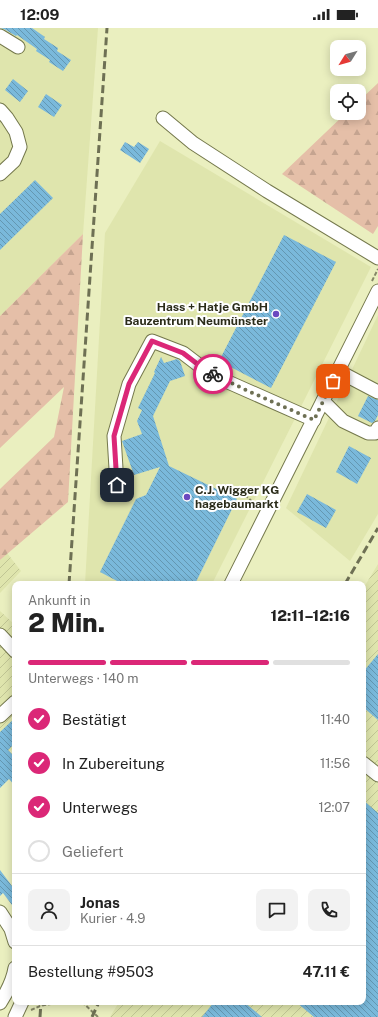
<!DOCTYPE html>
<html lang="de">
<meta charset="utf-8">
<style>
:root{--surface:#fff;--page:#f2f2f2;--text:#222;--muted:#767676;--line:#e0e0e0;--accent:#db2777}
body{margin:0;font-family:"Public Sans",sans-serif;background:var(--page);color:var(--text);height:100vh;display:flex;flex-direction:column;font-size:15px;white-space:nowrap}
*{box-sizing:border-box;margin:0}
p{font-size:13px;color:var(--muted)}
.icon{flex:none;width:22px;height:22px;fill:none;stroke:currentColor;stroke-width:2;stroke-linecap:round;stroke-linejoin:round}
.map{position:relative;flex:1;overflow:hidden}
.drawer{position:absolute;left:12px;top:553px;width:354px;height:424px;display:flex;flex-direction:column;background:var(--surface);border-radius:8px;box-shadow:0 2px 10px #0003}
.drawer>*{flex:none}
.needle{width:26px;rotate:233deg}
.buttons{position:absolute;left:330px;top:12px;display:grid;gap:8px}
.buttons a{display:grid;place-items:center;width:36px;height:36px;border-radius:8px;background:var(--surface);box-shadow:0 2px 10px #0003;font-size:20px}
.pin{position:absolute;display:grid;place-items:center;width:34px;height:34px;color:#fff;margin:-17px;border-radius:8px;box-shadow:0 2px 6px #0006}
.courier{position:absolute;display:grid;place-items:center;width:40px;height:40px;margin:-20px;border:3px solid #db2777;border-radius:50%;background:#fff;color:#222;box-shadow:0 1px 5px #0007}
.headline em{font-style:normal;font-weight:800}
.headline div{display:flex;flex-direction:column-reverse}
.headline{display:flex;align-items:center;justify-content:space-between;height:68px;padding:0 16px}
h1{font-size:26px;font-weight:800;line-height:30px}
.bar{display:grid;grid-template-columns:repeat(4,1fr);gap:6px 4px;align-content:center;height:48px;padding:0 16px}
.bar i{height:5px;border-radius:3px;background:var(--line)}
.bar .on{background:var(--accent)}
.bar p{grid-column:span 4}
.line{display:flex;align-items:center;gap:10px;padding:0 16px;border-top:1px solid var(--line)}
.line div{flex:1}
.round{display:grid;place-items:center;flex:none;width:42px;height:42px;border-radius:8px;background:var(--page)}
ol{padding:0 16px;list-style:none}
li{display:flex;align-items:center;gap:12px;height:44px}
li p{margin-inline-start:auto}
li .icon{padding:4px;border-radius:50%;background:var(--accent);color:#fff;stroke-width:4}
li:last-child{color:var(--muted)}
li i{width:22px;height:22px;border:2px solid var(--line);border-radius:50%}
.status{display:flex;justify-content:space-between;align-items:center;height:28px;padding:0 20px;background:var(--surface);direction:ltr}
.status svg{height:11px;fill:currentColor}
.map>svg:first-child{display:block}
</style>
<div class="status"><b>12:09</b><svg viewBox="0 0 49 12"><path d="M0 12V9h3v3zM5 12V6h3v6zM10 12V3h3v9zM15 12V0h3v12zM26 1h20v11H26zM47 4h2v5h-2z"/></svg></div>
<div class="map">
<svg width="378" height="989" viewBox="0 0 378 989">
<defs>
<pattern id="industrial-furrows" width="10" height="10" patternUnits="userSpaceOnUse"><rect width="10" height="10" fill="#dfe5ad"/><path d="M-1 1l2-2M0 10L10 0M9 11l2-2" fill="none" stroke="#c0c594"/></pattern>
<pattern id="forest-firs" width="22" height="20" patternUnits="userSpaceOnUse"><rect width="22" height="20" fill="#e5bfa8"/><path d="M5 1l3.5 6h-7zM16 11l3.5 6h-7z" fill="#c5a490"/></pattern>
<pattern id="building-back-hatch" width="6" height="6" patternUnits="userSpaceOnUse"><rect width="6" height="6" fill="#7ab9db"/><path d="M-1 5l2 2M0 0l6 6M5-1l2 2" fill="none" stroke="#6497b1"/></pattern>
</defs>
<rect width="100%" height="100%" fill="#eaefbf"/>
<g fill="#dfe5ad">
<path d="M 0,0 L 98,0 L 83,206 L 0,288 Z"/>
<path d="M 160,113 L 371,239 L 212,556 L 85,556 L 105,205 Z"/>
<path d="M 378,287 L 378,486 L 350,533 L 286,480 Z"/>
</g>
<g fill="url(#industrial-furrows)">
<path d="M 7,525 L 21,543 L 0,565 L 0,532 Z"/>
<path d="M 378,536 L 378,989 L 110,989 L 119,974 L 363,974 L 363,561 Z"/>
<path d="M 0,583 L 15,597 L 15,719 L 0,731 Z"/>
</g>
<g fill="url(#forest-firs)">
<path d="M 378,55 L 378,198 L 373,206 L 282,146 L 346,85 L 359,85 L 359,73 Z"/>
<path d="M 83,206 L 68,474 L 0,532 L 0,461 L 54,409 L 64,359 L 0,420 L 0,288 Z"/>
</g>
<g fill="url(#building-back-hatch)">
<path d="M 0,0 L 32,0 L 45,9 L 44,11 L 58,20 L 57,23 L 71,32 L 63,43 L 49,34 L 50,32 L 36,23 L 37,21 L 17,7 L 16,8 L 4,1 Z"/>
<path d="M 13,51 L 28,63 L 20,74 L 5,62 Z"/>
<path d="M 46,66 L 62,77 L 54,89 L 38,79 Z"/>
<path d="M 125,114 L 134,119 L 138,114 L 149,121 L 140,135 L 120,122 Z"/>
<path d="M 35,152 L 53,170 L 0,222 L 0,186 Z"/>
<path d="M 284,207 L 336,234 L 271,360 L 219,333 Z"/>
<path d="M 161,329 L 164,335 L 177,331 L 180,333 L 185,348 L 170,353 L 153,388 L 169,438 L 237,471 L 195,556 L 118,556 L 119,554 L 100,544 L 136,471 L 146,467 L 160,439 L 134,447 L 122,413 L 142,406 L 137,393 L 142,382 L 138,380 L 155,345 L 154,344 Z"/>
<path d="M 368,368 L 378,372 L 378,387 L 375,393 L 372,395 L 358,388 Z"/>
<path d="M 349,418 L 371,430 L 357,456 L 336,444 Z"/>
<path d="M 307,466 L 336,482 L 326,500 L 297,484 Z"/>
<path d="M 378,626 L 378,692 L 363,679 L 363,644 Z"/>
<path d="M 15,690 L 15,715 L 8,722 L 15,729 L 15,758 L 9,751 L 0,760 L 0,704 Z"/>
<path d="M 363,772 L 378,785 L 378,989 L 314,989 L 296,974 L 363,974 Z"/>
<path d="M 0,842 L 15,862 L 15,881 L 3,865 L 0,868 Z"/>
<path d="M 214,974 L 244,974 L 262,989 L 202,989 Z"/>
</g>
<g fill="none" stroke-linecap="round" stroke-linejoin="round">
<g stroke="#74784c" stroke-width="15">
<g id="minor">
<path d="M 0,8 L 18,19"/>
<path d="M 0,82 L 7,90 L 16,104 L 20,119 L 14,133 L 0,146"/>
<path d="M 163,90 L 193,115 L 267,163 L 378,230"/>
<path d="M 338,343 L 378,364"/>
<path d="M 323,373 L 343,393 L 368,405 L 375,405 L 378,400"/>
<path d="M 117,457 L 114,408 L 129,356 L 152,313 L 183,325 L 200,338 L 219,350 L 314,392"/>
<path d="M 231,556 L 378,263"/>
<path d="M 0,607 L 15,623"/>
<path d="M 0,688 L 15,674"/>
<path d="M 363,735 L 378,747"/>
<path d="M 0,884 L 11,901 L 15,914"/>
<path d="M 0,975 C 7,964 13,953 15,940"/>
<path d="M 15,989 L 22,974"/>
</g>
</g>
<g stroke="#858767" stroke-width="2" stroke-dasharray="4 2" stroke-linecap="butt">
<path d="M 372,253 L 378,241"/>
<path d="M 236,459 L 257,478"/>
<path d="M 82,974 L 98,989"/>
<path d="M 31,982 L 40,978 L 61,974"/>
</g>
<use href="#minor" stroke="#fff" stroke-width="13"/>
<g stroke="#6e7054" stroke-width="3" stroke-dasharray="8 4" stroke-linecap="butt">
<path d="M 69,556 L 107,0"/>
<path d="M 345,556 L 378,500"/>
<path d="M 40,989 L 41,974"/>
<path d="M 92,989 L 99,974"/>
</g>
</g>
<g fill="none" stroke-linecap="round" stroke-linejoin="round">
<path stroke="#6e7054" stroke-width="4" stroke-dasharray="0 7.2" d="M 213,346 L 248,363 L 314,392 L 333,353"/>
<path stroke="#db2777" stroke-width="5" d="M 117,457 L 114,408 L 129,356 L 152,313 L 183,325 L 200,338 L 213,346"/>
</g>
<g fill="#6b47bf" stroke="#fff" stroke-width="1.5">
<circle cx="276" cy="286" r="4"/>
<circle cx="187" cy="469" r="4"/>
</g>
<g text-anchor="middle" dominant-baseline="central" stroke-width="4" stroke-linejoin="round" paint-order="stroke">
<g font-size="12" font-weight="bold" fill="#2b2c1a" stroke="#fff" text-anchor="end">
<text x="268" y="279">Hass + Hatje GmbH<tspan x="268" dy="14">Bauzentrum Neumünster</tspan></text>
<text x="195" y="462" text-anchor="start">C.J. Wigger KG<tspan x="195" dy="14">hagebaumarkt</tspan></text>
</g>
</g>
</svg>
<div class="buttons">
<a><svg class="needle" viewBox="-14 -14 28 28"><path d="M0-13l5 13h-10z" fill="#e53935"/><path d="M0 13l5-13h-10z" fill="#767676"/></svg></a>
<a><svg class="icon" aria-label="locate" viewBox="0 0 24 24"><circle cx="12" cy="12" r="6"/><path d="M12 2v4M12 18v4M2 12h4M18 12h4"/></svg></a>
</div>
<div class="pin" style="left:333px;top:353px;background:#ea580c"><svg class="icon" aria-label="bag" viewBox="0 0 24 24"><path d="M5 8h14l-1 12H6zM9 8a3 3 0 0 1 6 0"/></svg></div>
<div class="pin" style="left:117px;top:457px;background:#1f2937"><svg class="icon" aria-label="home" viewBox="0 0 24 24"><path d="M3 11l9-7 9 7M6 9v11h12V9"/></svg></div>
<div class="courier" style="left:213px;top:346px"><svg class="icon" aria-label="bike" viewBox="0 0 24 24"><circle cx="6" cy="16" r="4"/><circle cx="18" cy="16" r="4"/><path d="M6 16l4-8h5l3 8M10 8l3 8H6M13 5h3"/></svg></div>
<section class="drawer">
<div class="headline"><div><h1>2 Min.</h1><p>Ankunft in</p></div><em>12:11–12:16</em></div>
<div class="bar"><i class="on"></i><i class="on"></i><i class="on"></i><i></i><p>Unterwegs · 140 m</p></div>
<ol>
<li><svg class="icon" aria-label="check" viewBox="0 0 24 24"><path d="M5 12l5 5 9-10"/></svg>Bestätigt<p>11:40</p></li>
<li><svg class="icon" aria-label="check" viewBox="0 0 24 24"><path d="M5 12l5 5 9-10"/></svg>In Zubereitung<p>11:56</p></li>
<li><svg class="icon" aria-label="check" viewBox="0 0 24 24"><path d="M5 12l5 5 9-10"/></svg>Unterwegs<p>12:07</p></li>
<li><i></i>Geliefert</li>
</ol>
<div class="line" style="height:72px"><a class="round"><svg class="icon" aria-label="person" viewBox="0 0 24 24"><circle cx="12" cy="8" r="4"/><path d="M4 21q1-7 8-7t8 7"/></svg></a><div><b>Jonas</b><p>Kurier · 4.9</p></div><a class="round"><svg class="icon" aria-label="chat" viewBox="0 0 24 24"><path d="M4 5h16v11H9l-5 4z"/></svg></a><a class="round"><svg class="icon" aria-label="phone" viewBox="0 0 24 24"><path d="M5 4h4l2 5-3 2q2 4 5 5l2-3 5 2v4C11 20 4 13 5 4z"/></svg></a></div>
<div class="line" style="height:52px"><div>Bestellung #9503</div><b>47.11 €</b></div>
</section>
</div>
